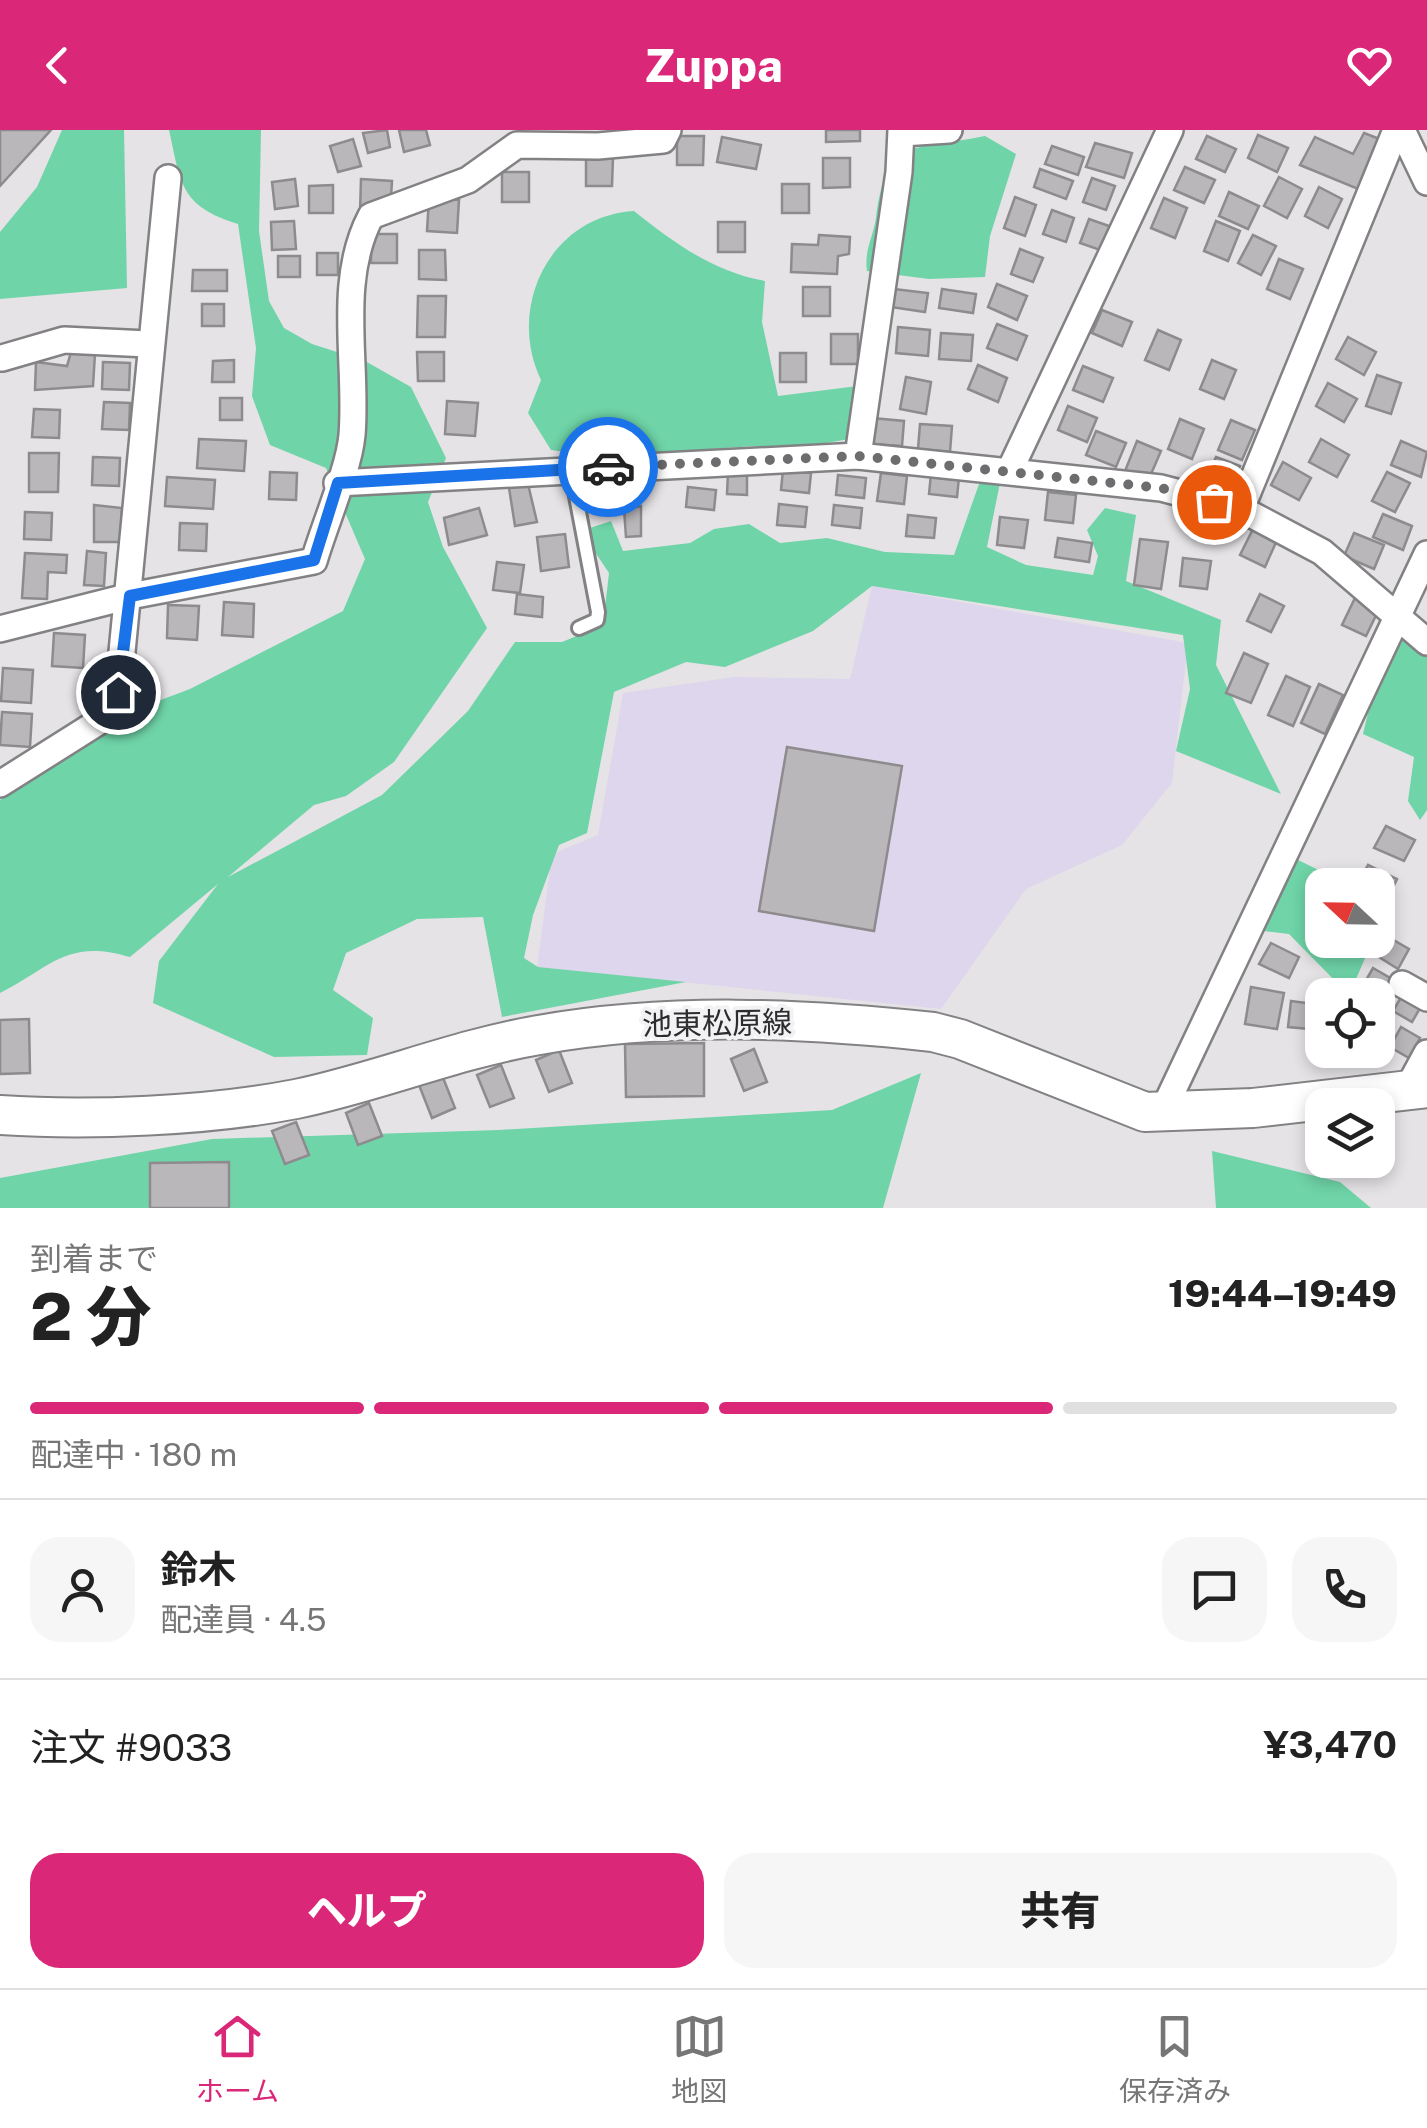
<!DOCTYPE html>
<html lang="ja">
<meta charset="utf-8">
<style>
:root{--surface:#fff;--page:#f6f6f6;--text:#222;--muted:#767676;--line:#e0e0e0;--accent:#db2777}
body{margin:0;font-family:"Public Sans","Noto Sans JP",sans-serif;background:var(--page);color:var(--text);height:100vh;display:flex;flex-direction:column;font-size:38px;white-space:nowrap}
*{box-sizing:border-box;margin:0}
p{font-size:32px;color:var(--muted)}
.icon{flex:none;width:55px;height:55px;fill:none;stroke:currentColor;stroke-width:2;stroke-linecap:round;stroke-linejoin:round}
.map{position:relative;height:1078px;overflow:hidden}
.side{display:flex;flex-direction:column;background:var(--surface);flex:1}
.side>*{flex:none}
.needle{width:65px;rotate:292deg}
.buttons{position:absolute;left:1305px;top:738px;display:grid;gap:20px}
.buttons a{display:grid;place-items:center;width:90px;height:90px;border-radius:20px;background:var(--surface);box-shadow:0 5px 15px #0003;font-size:50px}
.pin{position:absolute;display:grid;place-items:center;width:85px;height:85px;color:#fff;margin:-42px;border:5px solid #fff;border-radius:50%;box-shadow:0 2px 10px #0007}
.courier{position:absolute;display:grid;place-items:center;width:100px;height:100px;margin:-50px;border:8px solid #1a73e8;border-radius:50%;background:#fff;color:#222;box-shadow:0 2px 12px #0007}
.overview em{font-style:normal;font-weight:800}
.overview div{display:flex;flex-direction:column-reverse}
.overview{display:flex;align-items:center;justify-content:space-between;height:170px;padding:0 30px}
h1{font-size:65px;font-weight:800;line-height:75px}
.bar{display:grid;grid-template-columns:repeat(4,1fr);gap:15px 10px;align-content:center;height:120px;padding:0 30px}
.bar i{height:12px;border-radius:8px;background:var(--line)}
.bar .current{background:var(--accent)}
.bar p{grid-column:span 4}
.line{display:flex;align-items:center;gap:25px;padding:0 30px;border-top:2px solid var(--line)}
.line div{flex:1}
.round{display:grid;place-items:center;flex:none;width:105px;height:105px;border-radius:30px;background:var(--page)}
.primary-button{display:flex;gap:20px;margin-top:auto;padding:20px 30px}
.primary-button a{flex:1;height:115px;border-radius:30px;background:var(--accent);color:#fff;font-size:40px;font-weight:800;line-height:115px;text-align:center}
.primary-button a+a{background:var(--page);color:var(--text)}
header{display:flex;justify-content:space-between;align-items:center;height:130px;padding:0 30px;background:var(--accent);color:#fff;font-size:45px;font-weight:800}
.dock{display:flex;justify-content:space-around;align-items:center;height:140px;border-top:2px solid var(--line);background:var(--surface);font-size:28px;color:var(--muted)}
.dock a{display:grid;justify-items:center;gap:5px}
.dock .current{color:var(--accent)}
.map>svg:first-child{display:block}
</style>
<header><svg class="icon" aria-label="back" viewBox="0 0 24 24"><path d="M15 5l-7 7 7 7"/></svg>Zuppa<svg class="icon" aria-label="heart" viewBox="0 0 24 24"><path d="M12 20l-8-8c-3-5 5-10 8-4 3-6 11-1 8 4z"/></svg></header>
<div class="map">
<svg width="1427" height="1078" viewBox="0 0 1427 1078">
<rect width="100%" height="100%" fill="#e5e3e6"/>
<path fill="#ded6ec" d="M 872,456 L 1188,513 L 1172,653 L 1122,715 L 1026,759 L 941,879 L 537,837 L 552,724 L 598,705 L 623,563 L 734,547 L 850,549 Z"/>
<g fill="#6fd4a8">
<path d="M 62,0 L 124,0 L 127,158 L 0,169 L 0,102 L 37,57 Z"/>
<path d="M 169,0 L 261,0 L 259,101 L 269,171 L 284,198 L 312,214 L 365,231 L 411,257 L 446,328 L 428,372 L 443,417 L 487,498 L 394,632 L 346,666 L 314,675 L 228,747 L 382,665 L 468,581 L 515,512 L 562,512 L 603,495 L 609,443 L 581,401 L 611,391 L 623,421 L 690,413 L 714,399 L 749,394 L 780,413 L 827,408 L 885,422 L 954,425 L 979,354 L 1001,348 L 987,417 L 1026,435 L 1093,445 L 1098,426 L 1087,400 L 1105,378 L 1136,385 L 1126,451 L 1221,490 L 1216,535 L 1281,664 L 1176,621 L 1190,559 L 1183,505 L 872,456 L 813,501 L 725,537 L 686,532 L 614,562 L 587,703 L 559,715 L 533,785 L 524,828 L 538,837 L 686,852 L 502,887 L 483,787 L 417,789 L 346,823 L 333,860 L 373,888 L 367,925 L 274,927 L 153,873 L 159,831 L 218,754 L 130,827 C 67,808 51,837 0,863 L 0,670 L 142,577 L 190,559 L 343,481 L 365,429 L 326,338 L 270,315 L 252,266 L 256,218 L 238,94 C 180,76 181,54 169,0 Z"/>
<path d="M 985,6 L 1016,24 L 990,106 L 985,147 L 929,149 L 867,141 C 864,120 873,108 876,88 C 887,5 912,21 985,6 Z"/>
<path d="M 634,81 C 674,113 714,142 765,151 L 762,192 L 778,266 L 858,256 L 849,309 C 812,317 776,315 739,317 C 675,321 616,331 551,320 L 528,283 L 541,250 C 506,177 550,86 634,81 Z"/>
<path d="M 1419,505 L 1427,509 L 1427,680 L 1420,690 L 1408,671 L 1414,627 L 1363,604 L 1379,536 L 1392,514 Z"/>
<path d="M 1296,729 L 1337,749 L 1372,752 L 1322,755 L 1322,810 L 1373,810 L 1349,865 L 1289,804 L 1255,800 L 1269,754 Z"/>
<path d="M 921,943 L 883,1078 L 0,1078 L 0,1048 L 212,1009 L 499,1000 L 832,980 Z"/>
<path d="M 1212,1021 L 1340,1052 L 1371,1078 L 1216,1078 Z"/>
</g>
<g fill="#b9b7ba" stroke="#8d8b8e" stroke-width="2.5">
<path d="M 0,0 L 51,0 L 0,56 Z"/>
<path d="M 387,0 L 390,17 L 368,23 L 363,3 Z"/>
<path d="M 399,0 L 426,0 L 430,15 L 404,22 Z"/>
<path d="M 826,0 L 860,0 L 860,11 L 826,12 Z"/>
<path d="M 1364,3 L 1382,10 L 1358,59 L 1300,35 L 1315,7 L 1353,24 Z"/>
<path d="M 1258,5 L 1288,18 L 1277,42 L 1248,28 Z"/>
<path d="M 677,6 L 704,6 L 703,35 L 677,35 Z"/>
<path d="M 1207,6 L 1236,19 L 1225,42 L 1196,29 Z"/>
<path d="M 722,7 L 761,15 L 756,39 L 717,32 Z"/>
<path d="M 353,9 L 361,36 L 338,42 L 330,16 Z"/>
<path d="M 1095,13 L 1132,23 L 1124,48 L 1086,37 Z"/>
<path d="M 1052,16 L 1084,27 L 1078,45 L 1045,34 Z"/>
<path d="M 586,27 L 613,27 L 612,56 L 586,56 Z"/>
<path d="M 823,28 L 850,28 L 850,57 L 823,58 Z"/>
<path d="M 1185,37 L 1215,50 L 1204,73 L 1174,60 Z"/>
<path d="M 1040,39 L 1073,51 L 1066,69 L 1034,57 Z"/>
<rect x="502" y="42" width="27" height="30"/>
<path d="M 1279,47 L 1302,59 L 1287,88 L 1264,76 Z"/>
<path d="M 1092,48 L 1115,56 L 1106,80 L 1083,72 Z"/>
<path d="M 295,49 L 298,76 L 275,79 L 272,52 Z"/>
<path d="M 361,49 L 392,51 L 390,84 L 360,82 Z"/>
<rect x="782" y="54" width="27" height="29"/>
<path d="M 333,55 L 333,83 L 309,83 L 309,56 Z"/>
<path d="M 1319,57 L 1342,69 L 1328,98 L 1305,86 Z"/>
<path d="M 1229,62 L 1259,76 L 1248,99 L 1219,86 Z"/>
<path d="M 1015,67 L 1036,75 L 1025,106 L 1004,98 Z"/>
<path d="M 429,68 L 459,70 L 457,103 L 427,101 Z"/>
<path d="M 1164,68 L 1187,78 L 1175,108 L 1151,98 Z"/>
<path d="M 1052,80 L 1074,88 L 1066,112 L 1043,104 Z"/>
<path d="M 1089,89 L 1112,97 L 1103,121 L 1080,113 Z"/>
<path d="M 294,91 L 296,119 L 272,120 L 271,92 Z"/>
<path d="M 1216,91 L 1240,101 L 1228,131 L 1204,121 Z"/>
<rect x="718" y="92" width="27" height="30"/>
<rect x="371" y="104" width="26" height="29"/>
<path d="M 819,105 L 850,107 L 849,124 L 838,126 L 837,144 L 791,142 L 792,114 L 818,115 Z"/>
<path d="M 1253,105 L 1276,116 L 1261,145 L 1238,133 Z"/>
<path d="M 1020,119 L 1043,128 L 1033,152 L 1011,144 Z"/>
<path d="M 419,120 L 445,120 L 446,150 L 419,149 Z"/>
<rect x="317" y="123" width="21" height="22"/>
<rect x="278" y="126" width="22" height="21"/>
<path d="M 1279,129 L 1303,139 L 1290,169 L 1267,159 Z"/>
<path d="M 193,140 L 227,140 L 227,161 L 192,161 Z"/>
<path d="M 997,154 L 1027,166 L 1017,190 L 988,177 Z"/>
<rect x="803" y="157" width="27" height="29"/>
<path d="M 894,159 L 928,163 L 925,182 L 891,177 Z"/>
<path d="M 942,159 L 976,164 L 973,183 L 939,178 Z"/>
<path d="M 418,166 L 446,166 L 445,207 L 417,207 Z"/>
<rect x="202" y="174" width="22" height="22"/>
<path d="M 1102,180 L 1132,192 L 1122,216 L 1092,203 Z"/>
<path d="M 997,194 L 1027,206 L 1017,230 L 987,218 Z"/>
<path d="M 898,197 L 930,200 L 928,226 L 896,223 Z"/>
<path d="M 1158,200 L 1181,210 L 1169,240 L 1145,230 Z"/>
<path d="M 941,203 L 973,205 L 971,231 L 939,229 Z"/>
<rect x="831" y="204" width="27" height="30"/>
<path d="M 1348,207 L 1376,222 L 1364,245 L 1336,229 Z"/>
<path d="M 71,222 L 95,224 L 93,256 L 35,260 L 36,232 L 67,236 Z"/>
<path d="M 417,222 L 444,222 L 444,251 L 418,251 Z"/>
<rect x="780" y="223" width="26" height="29"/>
<path d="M 234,230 L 234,252 L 212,252 L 213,231 Z"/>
<path d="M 1212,230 L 1236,240 L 1224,269 L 1200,259 Z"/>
<path d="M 103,232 L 130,233 L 129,260 L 102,259 Z"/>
<path d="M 978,235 L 1007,248 L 998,272 L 968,259 Z"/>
<path d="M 1083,236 L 1113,248 L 1103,272 L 1073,260 Z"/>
<path d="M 1377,245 L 1401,253 L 1391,284 L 1366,276 Z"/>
<path d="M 906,247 L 931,252 L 926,284 L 900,279 Z"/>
<path d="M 1328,253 L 1357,269 L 1344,292 L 1316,276 Z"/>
<rect x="220" y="268" width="22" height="22"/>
<path d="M 447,271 L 478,273 L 475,306 L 445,304 Z"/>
<path d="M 104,272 L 130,273 L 129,300 L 102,299 Z"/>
<path d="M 1068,276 L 1097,288 L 1087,312 L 1058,300 Z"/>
<path d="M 34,279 L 60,280 L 59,308 L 32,307 Z"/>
<path d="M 872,288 L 904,291 L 902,316 L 870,314 Z"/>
<path d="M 1180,289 L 1204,299 L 1192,329 L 1168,319 Z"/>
<path d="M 1231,290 L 1255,300 L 1242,330 L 1218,320 Z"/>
<path d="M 920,294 L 952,296 L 950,322 L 918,319 Z"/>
<path d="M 1096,301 L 1126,313 L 1116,337 L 1086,325 Z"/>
<path d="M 199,309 L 246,311 L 244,341 L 197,338 Z"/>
<path d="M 1321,309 L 1349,325 L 1337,347 L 1309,332 Z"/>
<path d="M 1137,311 L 1161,321 L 1148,351 L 1125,341 Z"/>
<path d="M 1401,311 L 1427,322 L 1421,347 L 1391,335 Z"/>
<path d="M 29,323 L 59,323 L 58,362 L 29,362 Z"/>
<path d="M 93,327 L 120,328 L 119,356 L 92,355 Z"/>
<path d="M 1216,327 L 1240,336 L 1227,367 L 1203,356 Z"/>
<path d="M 1283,332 L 1311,348 L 1299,370 L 1271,355 Z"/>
<path d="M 783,340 L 811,343 L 809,363 L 781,360 Z"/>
<path d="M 270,342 L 297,343 L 296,370 L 269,369 Z"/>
<path d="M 728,342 L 747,343 L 747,365 L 727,364 Z"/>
<path d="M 1387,342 L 1410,353 L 1395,382 L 1372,371 Z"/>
<path d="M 881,343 L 907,346 L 904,374 L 877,371 Z"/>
<path d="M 931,344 L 959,347 L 957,367 L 929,364 Z"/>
<path d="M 838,345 L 866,348 L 864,368 L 836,365 Z"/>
<path d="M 167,347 L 215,350 L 213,379 L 165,376 Z"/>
<path d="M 606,350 L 607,376 L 592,377 L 591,351 Z"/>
<path d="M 528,354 L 537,392 L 515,396 L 509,358 Z"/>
<path d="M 688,357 L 716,360 L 714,380 L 686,377 Z"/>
<path d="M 1048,362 L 1076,365 L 1073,393 L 1045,390 Z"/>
<path d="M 779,374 L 807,377 L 805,397 L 777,395 Z"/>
<path d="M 94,375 L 122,378 L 120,412 L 94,412 Z"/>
<path d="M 834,375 L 862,378 L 860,398 L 832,395 Z"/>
<path d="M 641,376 L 641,406 L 626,407 L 624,379 Z"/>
<path d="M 479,378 L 487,405 L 449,415 L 444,388 Z"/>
<path d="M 25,382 L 52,383 L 51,410 L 24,409 Z"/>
<path d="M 1383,384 L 1412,396 L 1403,420 L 1373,407 Z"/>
<path d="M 908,385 L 936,388 L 934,408 L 906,406 Z"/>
<path d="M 1000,387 L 1028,390 L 1024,418 L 997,415 Z"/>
<path d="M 180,393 L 207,394 L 206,421 L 179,420 Z"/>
<path d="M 1253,399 L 1277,410 L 1265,437 L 1240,425 Z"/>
<path d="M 1354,403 L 1384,415 L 1374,439 L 1344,426 Z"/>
<path d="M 565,404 L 569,437 L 541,441 L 537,407 Z"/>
<path d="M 1058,408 L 1092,413 L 1089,432 L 1055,427 Z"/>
<path d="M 1140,409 L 1168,412 L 1161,459 L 1134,455 Z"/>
<path d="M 87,421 L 106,423 L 104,456 L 84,455 Z"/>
<path d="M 25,423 L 67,425 L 66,443 L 48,442 L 47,469 L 22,468 Z"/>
<path d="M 1183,428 L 1211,431 L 1207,459 L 1180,456 Z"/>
<path d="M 497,432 L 524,435 L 520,463 L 493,460 Z"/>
<path d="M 517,464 L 543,467 L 542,487 L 515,484 Z"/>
<path d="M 1260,464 L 1284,476 L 1271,502 L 1247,491 Z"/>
<path d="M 1355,468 L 1379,479 L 1366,506 L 1342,495 Z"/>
<path d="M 224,472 L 254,474 L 253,507 L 222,505 Z"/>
<path d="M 168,475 L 199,476 L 197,510 L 167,508 Z"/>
<path d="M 54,503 L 85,505 L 83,538 L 52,536 Z"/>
<path d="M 1244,523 L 1268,534 L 1251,573 L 1226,563 Z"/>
<path d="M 3,538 L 33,540 L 31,573 L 1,571 Z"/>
<path d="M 1286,546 L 1310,557 L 1293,596 L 1268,585 Z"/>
<path d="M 1319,554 L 1343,565 L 1325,604 L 1301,593 Z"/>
<path d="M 2,582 L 32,584 L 30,617 L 0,615 Z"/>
<path d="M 787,617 L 902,636 L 874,801 L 759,781 Z"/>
<path d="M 1386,696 L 1415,710 L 1404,731 L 1374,718 Z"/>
<path d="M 1368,735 L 1397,749 L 1387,770 L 1378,765 L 1378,755 L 1357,755 Z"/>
<path d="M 1390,808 L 1409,819 L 1398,839 L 1379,827 Z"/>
<path d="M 1271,813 L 1299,827 L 1289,848 L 1259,834 Z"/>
<path d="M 1373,838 L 1392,849 L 1381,869 L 1362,857 Z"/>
<path d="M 1251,857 L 1284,863 L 1277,899 L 1245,894 Z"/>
<path d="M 1404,862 L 1423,873 L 1412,892 L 1393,881 Z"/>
<path d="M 1291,871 L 1322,875 L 1320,900 L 1288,897 Z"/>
<path d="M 29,889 L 30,943 L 0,944 L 0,890 Z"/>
<path d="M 1401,897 L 1420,908 L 1409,928 L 1390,917 Z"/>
<path d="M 704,913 L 704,966 L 626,967 L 625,914 Z"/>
<path d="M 754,919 L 767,952 L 744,961 L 731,929 Z"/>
<path d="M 559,920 L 572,953 L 549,962 L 536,930 Z"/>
<path d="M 501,935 L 514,968 L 490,977 L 477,945 Z"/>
<path d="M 442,945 L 455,978 L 432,988 L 419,955 Z"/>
<path d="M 369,973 L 382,1006 L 358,1015 L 346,983 Z"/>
<path d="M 296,992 L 309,1025 L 285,1034 L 272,1001 Z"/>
<path d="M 229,1032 L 229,1078 L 150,1078 L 150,1033 Z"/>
</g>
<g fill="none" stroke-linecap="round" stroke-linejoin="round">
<g stroke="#828184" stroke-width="18">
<path id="service" d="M 571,340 L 598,482 L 597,490 L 579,498"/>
</g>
<g stroke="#828184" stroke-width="30">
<g id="minor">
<path d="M 1402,0 L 1427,52"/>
<path d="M 902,3 L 949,0"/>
<path d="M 2,228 L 64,210 L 148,214"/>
<path d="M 858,326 L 899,42 L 901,0"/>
<path d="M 1010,340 L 1170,0"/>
<path d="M 337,353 L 858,326 L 1161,358 L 1241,379 L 1322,422 L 1427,512"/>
<path d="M 1241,379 L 1396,0"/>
<path d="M 0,499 L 130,466 L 314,431 C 324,396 349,339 352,305 C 358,233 336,152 371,86 L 468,50 L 517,15 L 598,16 L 663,10 L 668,0"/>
<path d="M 0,654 L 111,584 L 118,563 L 168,48"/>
<path d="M 1402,854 L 1427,868"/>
<path d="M 1408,958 L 1427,923"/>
<path d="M 1162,983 L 1427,424"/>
</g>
</g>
<g stroke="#828184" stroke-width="42">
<path id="secondary" d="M 0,985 C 89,991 208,986 296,969 C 378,952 456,919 539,905 C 669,882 802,888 933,902 L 960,909 L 1145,982 L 1253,978 L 1427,958"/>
</g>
<use href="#service" stroke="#fff" stroke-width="12"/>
<use href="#minor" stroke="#fff" stroke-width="25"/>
<use href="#secondary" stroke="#fff" stroke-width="38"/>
</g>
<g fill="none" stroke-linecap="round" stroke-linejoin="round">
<path stroke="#6d6c6e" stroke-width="10" stroke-dasharray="0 18" d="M 608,337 L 858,326 L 1161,358 L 1214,372"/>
<path stroke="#1a73e8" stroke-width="12" d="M 118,562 L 130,466 L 314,430 L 338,353 L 608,337"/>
</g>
<g text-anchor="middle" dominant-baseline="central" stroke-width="8" stroke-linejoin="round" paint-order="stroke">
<g font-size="30" fill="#2c2c2d" stroke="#f2f1f4">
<text transform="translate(717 893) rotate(-1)">池東松原線</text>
</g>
</g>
</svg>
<div class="buttons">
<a><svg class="needle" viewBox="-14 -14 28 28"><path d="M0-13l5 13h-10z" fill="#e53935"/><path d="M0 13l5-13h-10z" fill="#767676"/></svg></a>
<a><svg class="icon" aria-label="locate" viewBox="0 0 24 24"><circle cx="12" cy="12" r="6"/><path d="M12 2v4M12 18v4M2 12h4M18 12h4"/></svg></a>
<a><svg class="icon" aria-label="layers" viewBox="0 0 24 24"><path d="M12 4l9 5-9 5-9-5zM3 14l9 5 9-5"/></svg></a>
</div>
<div class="pin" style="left:1214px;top:372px;background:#ea580c"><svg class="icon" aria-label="bag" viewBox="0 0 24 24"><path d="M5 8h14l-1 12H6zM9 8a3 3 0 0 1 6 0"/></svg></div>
<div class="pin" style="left:118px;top:562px;background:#1f2937"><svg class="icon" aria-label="home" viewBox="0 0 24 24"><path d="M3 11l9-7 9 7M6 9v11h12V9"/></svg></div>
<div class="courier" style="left:608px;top:337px"><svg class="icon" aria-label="car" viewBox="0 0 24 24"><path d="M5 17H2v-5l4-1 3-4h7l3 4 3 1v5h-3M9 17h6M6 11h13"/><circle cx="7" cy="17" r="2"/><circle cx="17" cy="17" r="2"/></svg></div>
</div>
<section class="side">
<div class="overview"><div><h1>2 分</h1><p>到着まで</p></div><em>19:44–19:49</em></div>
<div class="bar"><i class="current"></i><i class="current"></i><i class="current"></i><i></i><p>配達中 · 180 m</p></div>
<div class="line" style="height:180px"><a class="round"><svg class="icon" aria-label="person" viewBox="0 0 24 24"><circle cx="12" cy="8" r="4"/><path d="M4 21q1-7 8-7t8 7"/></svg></a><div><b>鈴木</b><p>配達員 · 4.5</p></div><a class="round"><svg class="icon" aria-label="chat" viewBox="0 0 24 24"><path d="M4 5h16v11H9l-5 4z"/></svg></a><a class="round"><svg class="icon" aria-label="phone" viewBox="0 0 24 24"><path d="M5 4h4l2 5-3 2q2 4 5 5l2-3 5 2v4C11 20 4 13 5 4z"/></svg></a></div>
<div class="line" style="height:130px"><div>注文 #9033</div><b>¥3,470</b></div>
<div class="primary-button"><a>ヘルプ</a><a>共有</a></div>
</section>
<nav class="dock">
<a class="current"><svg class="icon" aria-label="home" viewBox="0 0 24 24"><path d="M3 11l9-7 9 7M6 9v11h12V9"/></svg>ホーム</a>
<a><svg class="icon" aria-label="map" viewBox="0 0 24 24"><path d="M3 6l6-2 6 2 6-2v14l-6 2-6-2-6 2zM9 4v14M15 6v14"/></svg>地図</a>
<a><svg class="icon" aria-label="saved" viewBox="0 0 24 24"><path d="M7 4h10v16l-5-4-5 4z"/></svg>保存済み</a>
</nav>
